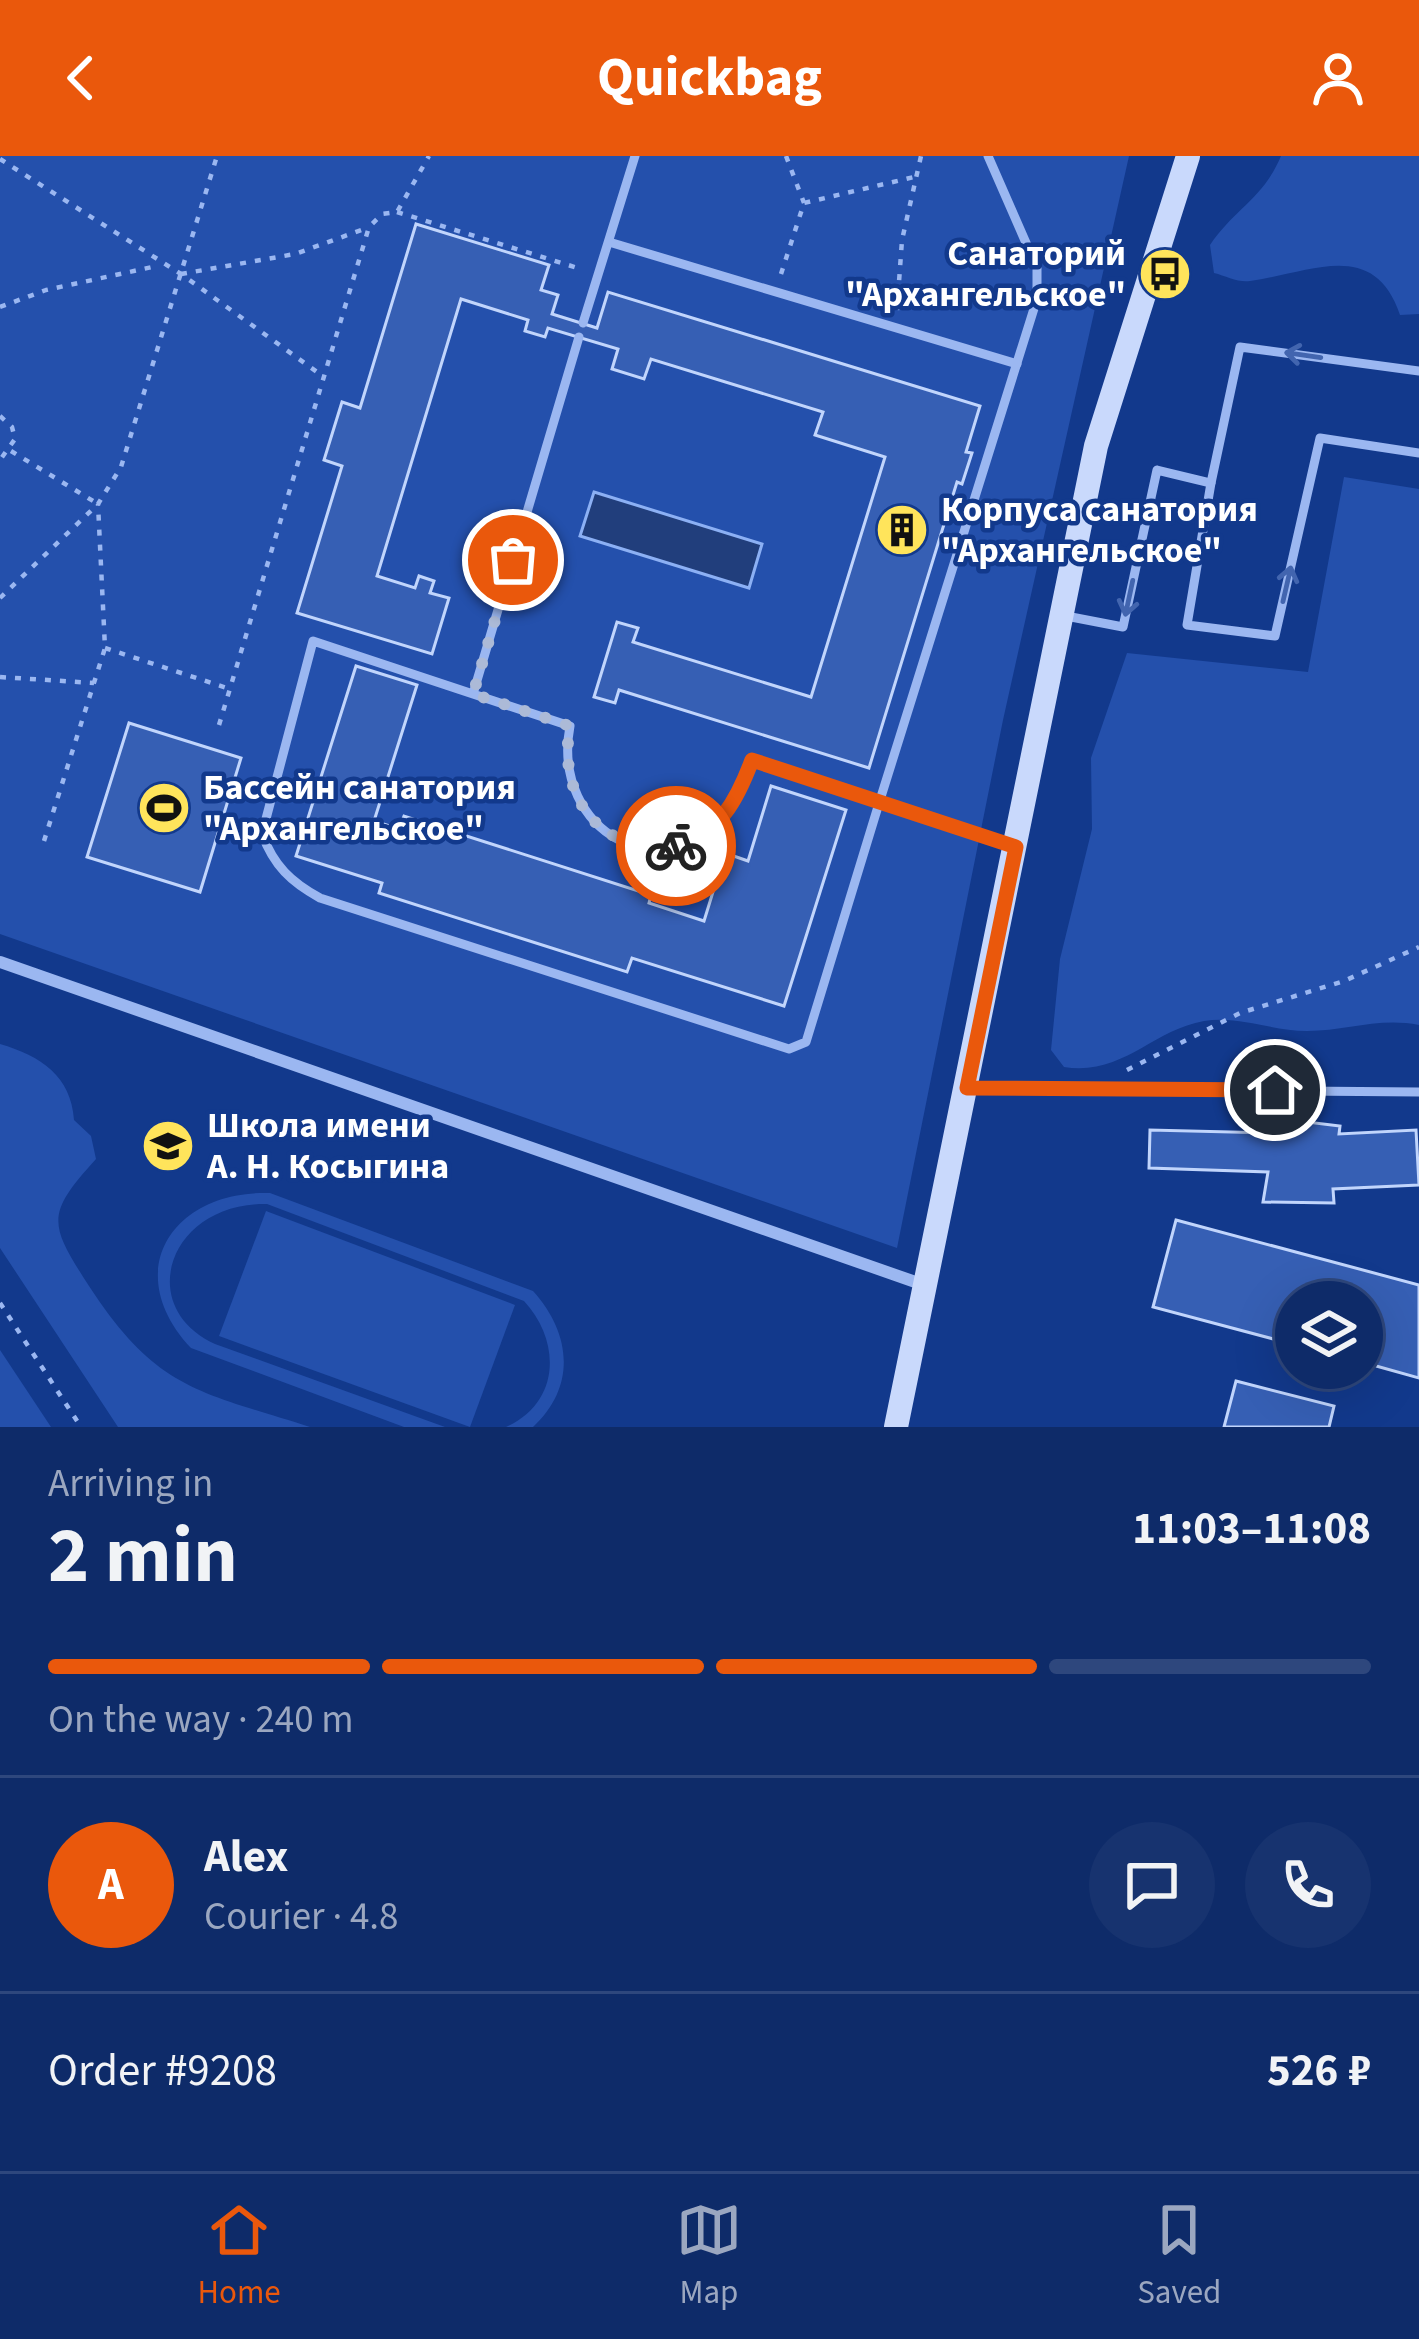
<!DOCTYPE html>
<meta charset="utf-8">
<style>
:root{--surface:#0e2b69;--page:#17336f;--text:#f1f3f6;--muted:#9ba7c0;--line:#2e477d;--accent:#ea580c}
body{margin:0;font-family:"Source Sans 3",sans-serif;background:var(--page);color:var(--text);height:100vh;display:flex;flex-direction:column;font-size:45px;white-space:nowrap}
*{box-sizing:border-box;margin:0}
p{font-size:39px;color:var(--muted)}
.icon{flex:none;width:66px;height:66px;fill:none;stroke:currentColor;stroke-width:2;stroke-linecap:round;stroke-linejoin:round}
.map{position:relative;height:1271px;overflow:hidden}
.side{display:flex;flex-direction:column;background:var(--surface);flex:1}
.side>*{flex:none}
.controls{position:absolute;left:1275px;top:1125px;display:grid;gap:24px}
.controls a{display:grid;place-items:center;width:108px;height:108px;border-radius:50%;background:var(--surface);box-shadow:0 12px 48px #0002,0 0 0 3px var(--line);font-size:60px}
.pin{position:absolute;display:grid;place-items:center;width:102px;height:102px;color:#fff;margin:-51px;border:6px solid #fff;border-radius:50%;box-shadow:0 3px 12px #0007}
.courier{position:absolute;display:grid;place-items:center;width:120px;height:120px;margin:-60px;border:9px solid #ea580c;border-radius:50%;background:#fff;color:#222;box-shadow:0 3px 15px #0007}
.overview em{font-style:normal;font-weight:700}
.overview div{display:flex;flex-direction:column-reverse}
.overview{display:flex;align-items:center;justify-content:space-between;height:204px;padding:0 48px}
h1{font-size:78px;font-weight:700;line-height:90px}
.bar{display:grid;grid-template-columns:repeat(4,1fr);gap:18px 12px;align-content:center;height:144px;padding:0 48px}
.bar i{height:15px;border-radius:9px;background:var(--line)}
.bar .selected{background:var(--accent)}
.bar p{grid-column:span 4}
.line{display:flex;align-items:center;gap:30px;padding:0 48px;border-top:3px solid var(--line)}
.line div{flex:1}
.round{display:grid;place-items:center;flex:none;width:126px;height:126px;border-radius:63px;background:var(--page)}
header{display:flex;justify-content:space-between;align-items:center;height:156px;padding:0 48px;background:var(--accent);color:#fff;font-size:54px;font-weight:700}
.dock{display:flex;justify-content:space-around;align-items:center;height:168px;border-top:3px solid var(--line);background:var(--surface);font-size:33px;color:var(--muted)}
.dock a{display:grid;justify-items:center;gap:6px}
.dock .selected{color:var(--accent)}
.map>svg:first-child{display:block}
</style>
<header><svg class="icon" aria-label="back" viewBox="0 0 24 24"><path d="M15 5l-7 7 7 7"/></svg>Quickbag<svg class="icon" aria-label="person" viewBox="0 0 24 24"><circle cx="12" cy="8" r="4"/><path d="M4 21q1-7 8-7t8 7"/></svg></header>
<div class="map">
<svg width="1419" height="1271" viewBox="0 0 1419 1271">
<rect width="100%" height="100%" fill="#12398c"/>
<g fill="#2450ac">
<path d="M 0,0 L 1129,0 L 1003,564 L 897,1092 L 0,778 Z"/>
<path d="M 1281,0 L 1419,0 L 1419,158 L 1400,159 C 1374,81 1310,117 1250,125 C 1239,127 1226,120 1214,117 L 1210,89 C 1234,53 1263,43 1281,0 Z"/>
<path d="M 1344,321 L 1419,333 L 1419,869 C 1379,861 1346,875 1307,875 C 1272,875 1238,859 1204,865 C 1152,874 1123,920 1064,911 L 1051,894 L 1060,803 L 1092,673 L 1091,602 L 1127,497 L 1308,516 Z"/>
<path d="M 0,888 C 41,900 71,920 74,964 L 91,980 L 96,1003 C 45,1059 49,1068 89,1130 C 157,1234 198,1235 310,1271 L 118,1271 L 0,1092 Z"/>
<path d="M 270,1037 L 533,1135 C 571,1177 577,1230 533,1271 L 506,1271 C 561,1246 561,1185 524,1145 L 267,1048 C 170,1046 133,1150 215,1188 L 445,1271 L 404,1271 L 191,1192 C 119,1115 173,1034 270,1037 Z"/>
<path d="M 266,1055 L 515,1149 L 470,1271 L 219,1180 Z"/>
<path d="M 0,1194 L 51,1271 L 0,1271 Z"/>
</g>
<path fill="#213e7c" stroke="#8cb0f4" stroke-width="3" d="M 594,336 L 762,388 L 749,432 L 580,380 Z"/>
<g fill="#365fb4" stroke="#c1d5fc" stroke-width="3">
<path d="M 416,68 L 549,109 L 541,134 L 558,139 L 552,158 L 597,172 L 608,136 L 980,250 L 966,296 L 972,297 L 962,328 L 957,326 L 869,612 L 619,534 L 615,547 L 594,541 L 617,466 L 638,472 L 633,486 L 811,541 L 885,301 L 815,279 L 823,256 L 651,203 L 644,223 L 612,213 L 618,193 L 548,172 L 545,181 L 525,175 L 528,164 L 461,143 L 377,420 L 415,432 L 419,420 L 434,425 L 430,437 L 449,442 L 432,498 L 297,457 L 342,310 L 324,304 L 342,246 L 360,252 Z"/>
<path d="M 356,510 L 417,529 L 374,665 L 399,673 L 404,660 L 651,739 L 649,747 L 704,765 L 725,697 L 748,705 L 771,630 L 846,654 L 784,850 L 632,802 L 627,816 L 379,737 L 382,727 L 296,700 Z"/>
<path d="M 129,567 L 241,602 L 200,736 L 87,701 Z"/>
<path d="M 1274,962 L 1340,970 L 1339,978 L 1416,974 L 1419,1029 L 1333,1033 L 1334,1047 L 1263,1046 L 1268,1016 L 1149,1012 L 1150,974 L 1272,977 Z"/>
<path d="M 1176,1064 L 1419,1129 L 1419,1222 L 1362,1206 L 1362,1146 L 1296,1146 L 1296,1189 L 1153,1151 Z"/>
<path d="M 1236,1225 L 1334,1250 L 1329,1271 L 1224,1271 Z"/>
</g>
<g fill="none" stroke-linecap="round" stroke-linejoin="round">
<g stroke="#9bb7f1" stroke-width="4.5" stroke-dasharray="6 9" stroke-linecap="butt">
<path d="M 786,0 L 804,47"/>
<path d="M 0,3 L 181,118 L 324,221"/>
<path d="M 397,56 L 581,113"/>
<path d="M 181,118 L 295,98 L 367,72"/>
<path d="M 781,118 L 804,47 L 914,21"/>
<path d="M 0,151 L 46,134 L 157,110"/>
<path d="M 897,154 L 902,84 L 921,0"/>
<path d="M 0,260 L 12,271 L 15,283 L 0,304"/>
<path d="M 11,295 L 98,348"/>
<path d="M 0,442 L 98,348 L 121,311 L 217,0"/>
<path d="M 105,492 L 230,533"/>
<path d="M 0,521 L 94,527"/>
<path d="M 219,569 L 369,71 L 382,58 L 397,56 L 429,0"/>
<path d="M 44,685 L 105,492 L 98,348"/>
<path d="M 1127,914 L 1240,857 L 1344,825 L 1419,791"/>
<path d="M 0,1147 L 81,1271"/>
</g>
<g stroke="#9bb7f1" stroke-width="9">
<path d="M 988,0 L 1037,112 L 1037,143 L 880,644 L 1010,690"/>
<path d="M 609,86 L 1017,208"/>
<path d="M 583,167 L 635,0"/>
<path d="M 1211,327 L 1187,469 L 1275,480 L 1320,282 L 1419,297"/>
<path d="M 1066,460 L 1123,471 L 1157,314 L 1211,327 L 1240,191 L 1419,215"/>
<path d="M 473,538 L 313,485 L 262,678 C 274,710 291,726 320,742 L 789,893 L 806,886 L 880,644 L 752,604 C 745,622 739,641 728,656 C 667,738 550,677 570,570 L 473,538 L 579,181"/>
<path d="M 967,932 L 1419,936"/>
</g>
<path stroke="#9bb7f1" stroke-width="12" d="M 0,806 L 924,1129"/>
<path stroke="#c9d9fc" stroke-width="24" d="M 896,1271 L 1096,290 L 1188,0"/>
</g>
<defs><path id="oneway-shaft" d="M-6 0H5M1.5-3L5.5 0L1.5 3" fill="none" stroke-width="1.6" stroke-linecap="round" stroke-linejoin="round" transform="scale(3)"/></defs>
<g stroke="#4265af">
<use href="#oneway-shaft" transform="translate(1303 199) rotate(-172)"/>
<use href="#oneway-shaft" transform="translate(1287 428) rotate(-77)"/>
<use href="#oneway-shaft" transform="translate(1129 442) rotate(102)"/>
</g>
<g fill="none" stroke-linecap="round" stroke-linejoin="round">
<path stroke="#acbad7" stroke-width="12" stroke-dasharray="0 21.6" d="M 513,404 L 473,538 L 570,570 C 557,641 600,699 676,690"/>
<path stroke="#ea580c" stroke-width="15" d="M 676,690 C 720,677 737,644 752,604 L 1016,691 L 967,932 L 1275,934"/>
</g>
<defs>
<g id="bus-disc" transform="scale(2.7)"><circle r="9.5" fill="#ffe45b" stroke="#12398c"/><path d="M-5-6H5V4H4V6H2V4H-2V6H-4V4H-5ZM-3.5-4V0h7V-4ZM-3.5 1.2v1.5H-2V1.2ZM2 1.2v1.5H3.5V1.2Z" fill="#111"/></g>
<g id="building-disc" transform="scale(2.7)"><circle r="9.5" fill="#ffe45b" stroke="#12398c"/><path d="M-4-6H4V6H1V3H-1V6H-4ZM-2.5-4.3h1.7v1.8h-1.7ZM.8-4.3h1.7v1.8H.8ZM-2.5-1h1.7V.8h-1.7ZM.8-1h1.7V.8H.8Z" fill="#111"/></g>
<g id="stadium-disc" transform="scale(2.7)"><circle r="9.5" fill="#ffe45b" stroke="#12398c"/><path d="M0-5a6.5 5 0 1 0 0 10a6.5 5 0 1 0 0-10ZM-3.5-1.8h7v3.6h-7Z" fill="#111"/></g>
<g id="school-disc" transform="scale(2.7)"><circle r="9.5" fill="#ffe45b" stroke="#12398c"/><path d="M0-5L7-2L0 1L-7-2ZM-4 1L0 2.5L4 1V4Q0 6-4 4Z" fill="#111"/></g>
</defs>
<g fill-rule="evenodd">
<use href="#bus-disc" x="1165" y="118"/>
<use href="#building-disc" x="902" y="374"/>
<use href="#stadium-disc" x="164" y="652"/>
<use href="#school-disc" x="168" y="990"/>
</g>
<g text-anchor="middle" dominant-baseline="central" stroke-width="9" stroke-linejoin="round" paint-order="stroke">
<g font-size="36" font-weight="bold" fill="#fff" stroke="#12398c" text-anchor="start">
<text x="1126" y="97" text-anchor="end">Санаторий<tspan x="1126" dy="41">"Архангельское"</tspan></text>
<text x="941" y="353">Корпуса санатория<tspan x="941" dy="41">"Архангельское"</tspan></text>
<text x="203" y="631">Бассейн санатория<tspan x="203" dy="41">"Архангельское"</tspan></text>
<text x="207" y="969">Школа имени<tspan x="207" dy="41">А. Н. Косыгина</tspan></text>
</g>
</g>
</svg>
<div class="controls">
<a><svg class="icon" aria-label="layers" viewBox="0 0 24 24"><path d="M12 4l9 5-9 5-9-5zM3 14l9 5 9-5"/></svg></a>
</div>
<div class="pin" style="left:513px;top:404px;background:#ea580c"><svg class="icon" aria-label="bag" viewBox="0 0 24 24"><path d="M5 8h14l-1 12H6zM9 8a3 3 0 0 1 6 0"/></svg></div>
<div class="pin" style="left:1275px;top:934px;background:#1f2937"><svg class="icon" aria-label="home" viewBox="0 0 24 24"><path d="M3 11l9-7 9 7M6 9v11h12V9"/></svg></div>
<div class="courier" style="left:676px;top:690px"><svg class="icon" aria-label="bike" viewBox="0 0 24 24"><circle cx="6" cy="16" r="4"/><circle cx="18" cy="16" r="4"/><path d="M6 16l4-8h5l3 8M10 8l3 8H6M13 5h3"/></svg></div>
</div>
<section class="side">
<div class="overview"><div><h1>2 min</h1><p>Arriving in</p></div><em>11:03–11:08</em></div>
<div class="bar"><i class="selected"></i><i class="selected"></i><i class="selected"></i><i></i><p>On the way · 240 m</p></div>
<div class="line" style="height:216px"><b class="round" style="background:var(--accent);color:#fff">A</b><div><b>Alex</b><p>Courier · 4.8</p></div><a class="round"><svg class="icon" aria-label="chat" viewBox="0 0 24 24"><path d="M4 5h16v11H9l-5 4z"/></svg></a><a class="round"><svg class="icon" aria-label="phone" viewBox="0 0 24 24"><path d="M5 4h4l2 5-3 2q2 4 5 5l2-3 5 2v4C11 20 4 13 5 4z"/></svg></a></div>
<div class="line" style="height:156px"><div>Order #9208</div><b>526 ₽</b></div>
</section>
<nav class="dock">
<a class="selected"><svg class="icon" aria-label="home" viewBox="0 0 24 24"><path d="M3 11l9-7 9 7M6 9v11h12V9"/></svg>Home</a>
<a><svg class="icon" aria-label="map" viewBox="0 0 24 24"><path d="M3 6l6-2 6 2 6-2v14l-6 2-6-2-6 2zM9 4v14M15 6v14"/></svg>Map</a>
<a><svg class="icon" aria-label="saved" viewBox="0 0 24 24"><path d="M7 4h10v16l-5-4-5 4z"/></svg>Saved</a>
</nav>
